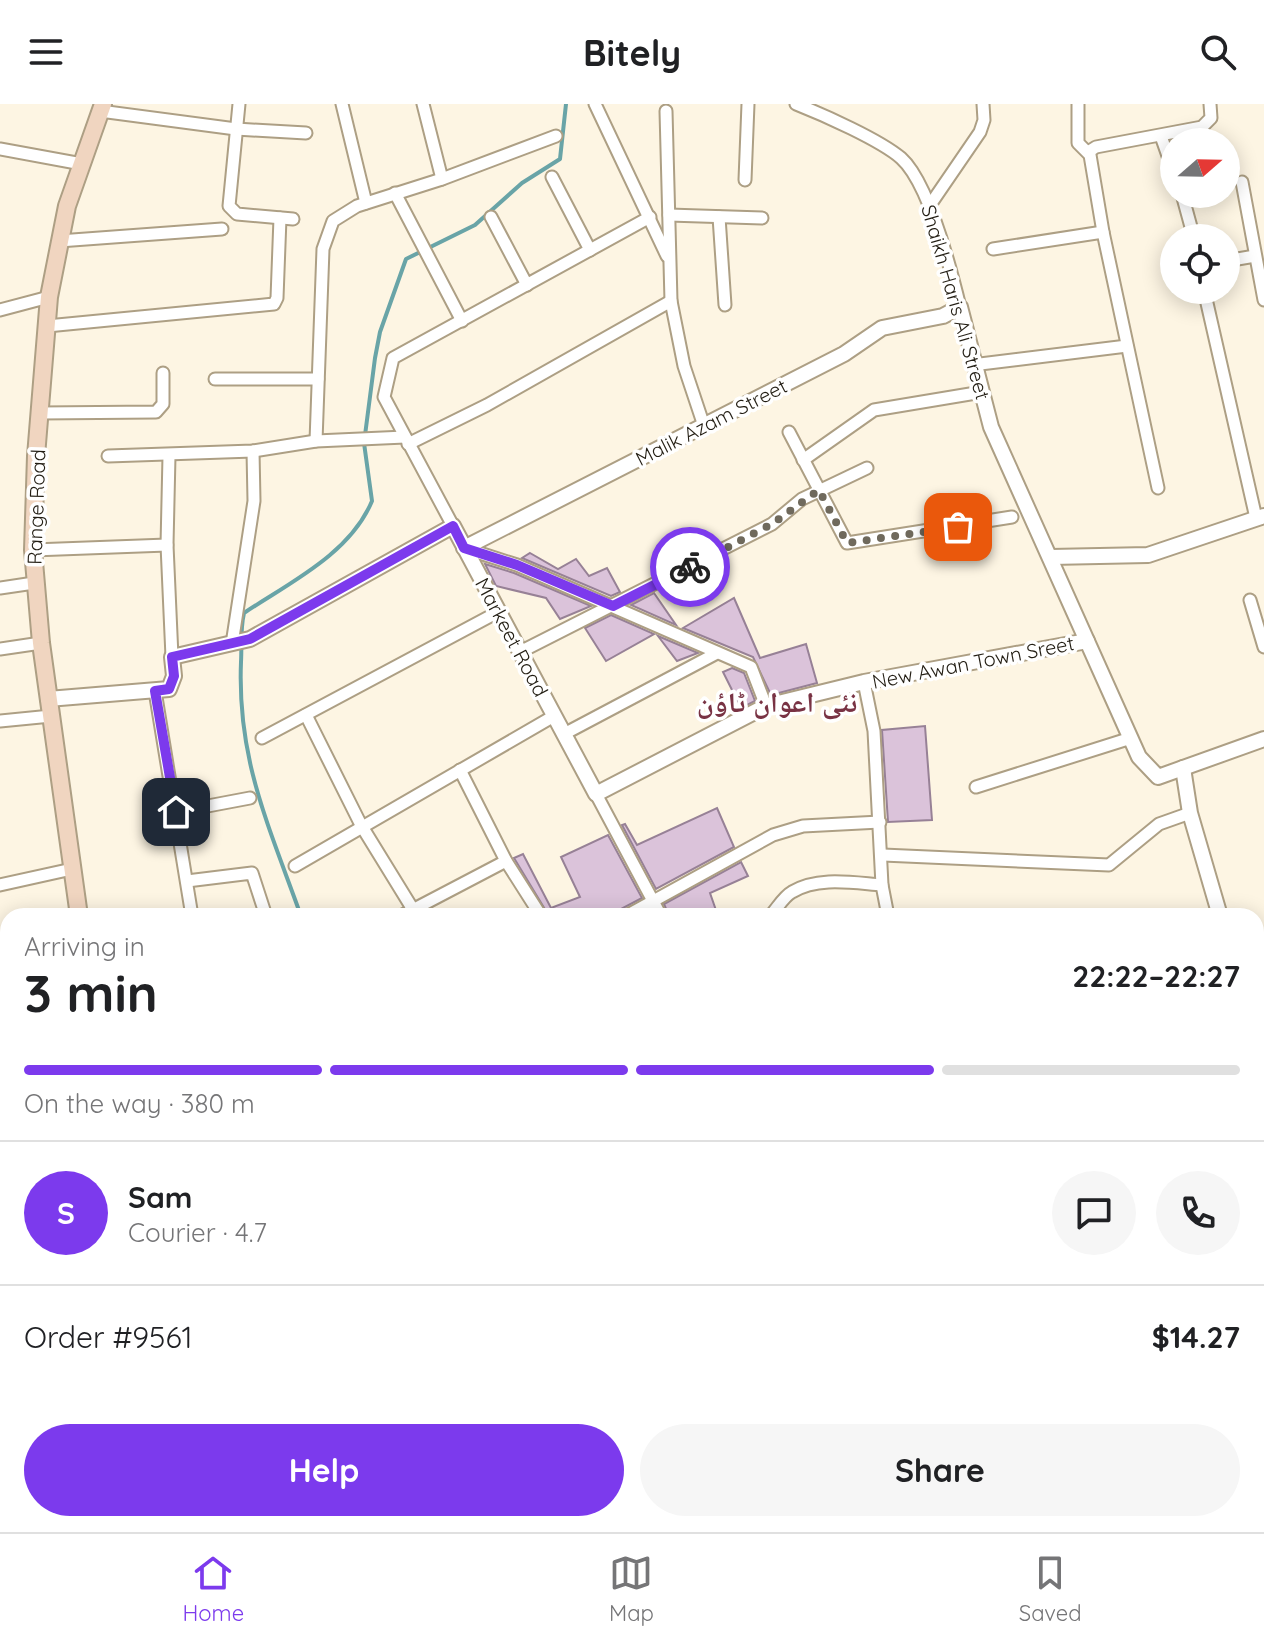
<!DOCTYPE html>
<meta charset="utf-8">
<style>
:root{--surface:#fff;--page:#f6f6f6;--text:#202124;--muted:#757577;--line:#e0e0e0;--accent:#7c3aed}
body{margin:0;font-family:Quicksand,"Noto Naskh Arabic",sans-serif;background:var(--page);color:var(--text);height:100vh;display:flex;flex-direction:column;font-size:30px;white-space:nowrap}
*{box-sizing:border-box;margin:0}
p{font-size:26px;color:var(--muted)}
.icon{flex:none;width:44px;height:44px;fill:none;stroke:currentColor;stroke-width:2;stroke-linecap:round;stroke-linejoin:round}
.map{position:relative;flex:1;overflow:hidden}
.drawer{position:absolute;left:0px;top:804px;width:1264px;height:624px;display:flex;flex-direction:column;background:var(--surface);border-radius:24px 24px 0 0;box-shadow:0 4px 20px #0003}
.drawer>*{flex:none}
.needle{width:52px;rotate:70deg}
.fabs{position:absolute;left:1160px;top:24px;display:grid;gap:16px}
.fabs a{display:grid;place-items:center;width:80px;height:80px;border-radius:50%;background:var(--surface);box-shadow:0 4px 20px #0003;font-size:40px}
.pin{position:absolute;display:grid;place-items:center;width:68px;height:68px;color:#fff;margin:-34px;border-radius:16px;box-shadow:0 4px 12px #0006}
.courier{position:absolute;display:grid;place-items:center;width:80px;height:80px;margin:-40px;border:6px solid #7c3aed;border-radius:50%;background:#fff;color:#222;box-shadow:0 2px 10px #0007}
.summary em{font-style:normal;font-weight:800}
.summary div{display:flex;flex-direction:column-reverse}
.summary{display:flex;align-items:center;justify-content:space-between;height:136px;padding:0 24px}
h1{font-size:52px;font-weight:800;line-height:60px}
.bar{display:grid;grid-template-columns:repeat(4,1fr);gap:12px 8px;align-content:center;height:96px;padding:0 24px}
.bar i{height:10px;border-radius:6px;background:var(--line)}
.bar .on{background:var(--accent)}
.bar p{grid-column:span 4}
.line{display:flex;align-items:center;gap:20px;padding:0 24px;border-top:2px solid var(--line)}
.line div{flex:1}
.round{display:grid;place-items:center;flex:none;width:84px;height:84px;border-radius:42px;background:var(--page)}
.button{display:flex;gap:16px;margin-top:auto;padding:16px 24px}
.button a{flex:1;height:92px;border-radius:48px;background:var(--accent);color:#fff;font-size:32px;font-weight:800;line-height:92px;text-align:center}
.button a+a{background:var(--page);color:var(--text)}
header{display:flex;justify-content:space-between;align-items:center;height:104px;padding:0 24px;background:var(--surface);font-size:36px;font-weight:800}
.tab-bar{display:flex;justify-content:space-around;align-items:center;height:112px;border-top:2px solid var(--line);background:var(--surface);font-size:22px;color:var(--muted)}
.tab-bar a{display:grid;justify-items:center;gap:4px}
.tab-bar .on{color:var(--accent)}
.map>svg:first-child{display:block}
</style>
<header><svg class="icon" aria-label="menu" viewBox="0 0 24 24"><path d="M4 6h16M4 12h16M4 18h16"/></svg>Bitely<svg class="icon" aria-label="search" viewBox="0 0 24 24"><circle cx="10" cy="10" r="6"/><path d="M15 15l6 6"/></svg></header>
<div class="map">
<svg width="1264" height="1428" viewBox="0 0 1264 1428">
<rect width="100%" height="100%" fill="#fdf5e3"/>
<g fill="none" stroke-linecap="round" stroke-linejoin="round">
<g stroke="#69a4a7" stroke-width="4">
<path d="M 301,812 C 269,722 237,656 241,558 C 242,541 240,526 244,509 C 289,479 350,450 372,397 L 364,339 L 375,254 L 380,228 L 406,155 L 475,121 L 522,79 L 560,55 L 566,0"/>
<path d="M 694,1420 L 697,1428"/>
</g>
</g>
<g fill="#dbc3da" stroke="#978196" stroke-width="2">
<path d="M 530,449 L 558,465 L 576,455 L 589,472 L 607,464 L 620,488 L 611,492 L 522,454 Z"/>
<path d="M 485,460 L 514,469 L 591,502 L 560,515 L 546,494 L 496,482 Z"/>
<path d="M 654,489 L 676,521 L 631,501 Z"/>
<path d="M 734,494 L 760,554 L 806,540 L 817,579 L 771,591 L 753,553 L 683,524 Z"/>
<path d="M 611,511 L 654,530 L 606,557 L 585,524 Z"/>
<path d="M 658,532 L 698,549 L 677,557 Z"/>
<path d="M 732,564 L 744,569 L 755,597 L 741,604 L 723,568 Z"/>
<path d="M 925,622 L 932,716 L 888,718 L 882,626 Z"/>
<path d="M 717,704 L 734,743 L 656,785 L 622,721 L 625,720 L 637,741 Z"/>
<path d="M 608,731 L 642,794 L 621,805 L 618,812 L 549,812 L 514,754 L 523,750 L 551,804 L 580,793 L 561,753 Z"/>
<path d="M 741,758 L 748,772 L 710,789 L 718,812 L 669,812 L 664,800 Z"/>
</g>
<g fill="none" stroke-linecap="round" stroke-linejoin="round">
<g stroke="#ad9f84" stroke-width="15">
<g id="minor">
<path d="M 239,0 L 229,102 L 237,110 L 293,115"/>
<path d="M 342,0 L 366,99"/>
<path d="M 423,0 L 442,75"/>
<path d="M 595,0 L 667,152"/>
<path d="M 796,0 C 824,11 880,36 901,54 C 929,79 951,166 960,203"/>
<path d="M 1078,0 L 1078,39 L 1090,51 L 1103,128 L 1158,384"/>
<path d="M 100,7 L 236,25 L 306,29"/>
<path d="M 666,7 L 671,197 L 684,262 L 704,322"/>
<path d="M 1161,32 L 1174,69"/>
<path d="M 0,45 L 82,60"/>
<path d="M 1088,48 L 1096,43 L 1202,23 L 1211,14 L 1210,0"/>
<path d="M 552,73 L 590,146"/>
<path d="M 745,76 L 748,0"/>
<path d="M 1242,78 L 1264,196"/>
<path d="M 395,89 L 462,217"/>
<path d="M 1182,90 L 1194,134"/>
<path d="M 930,101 L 980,28 L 984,16 L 983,0"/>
<path d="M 669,111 L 762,114"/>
<path d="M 491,113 L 527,181"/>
<path d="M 719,113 L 725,201"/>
<path d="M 59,137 L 222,125"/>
<path d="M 993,145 L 1103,128"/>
<path d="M 1226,157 L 1255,152"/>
<path d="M 1204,186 L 1256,414"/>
<path d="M 0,206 L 49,193"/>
<path d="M 47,222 L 274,200 L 277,194 L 280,114"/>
<path d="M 972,261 L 1127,242"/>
<path d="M 215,275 L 318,275"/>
<path d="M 40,309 L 156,308 L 163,300 L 163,269"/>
<path d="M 789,328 L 847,439 L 1012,413"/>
<path d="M 316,337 L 323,145 L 333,117 L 357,102 L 442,75 L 556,32"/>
<path d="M 408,340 L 487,301 L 671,197"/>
<path d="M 108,352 L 253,347 L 316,337 L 405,333"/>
<path d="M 169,352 L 167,441 L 172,553"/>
<path d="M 803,356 L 874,306 L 982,288"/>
<path d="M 453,422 L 384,293 L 393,254 L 650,113"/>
<path d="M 464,444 L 517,461 L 751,563 L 766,602"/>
<path d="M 33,446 L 167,441"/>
<path d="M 0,484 L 34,479"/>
<path d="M 1250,496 L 1264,543"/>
<path d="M 232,540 L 254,397 L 253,347"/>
<path d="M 0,545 L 41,539"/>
<path d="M 520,548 L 772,420 L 802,395 L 867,364"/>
<path d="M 864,578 L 874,627 L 882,781 L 888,812"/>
<path d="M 155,587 L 192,812"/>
<path d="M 306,611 L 361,721 L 417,812"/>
<path d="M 0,617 L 51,612"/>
<path d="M 564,630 L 717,549"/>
<path d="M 262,634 L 498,508"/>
<path d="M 460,666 L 506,757 L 541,812"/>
<path d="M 976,683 L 1131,634"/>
<path d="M 596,690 L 661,812"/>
<path d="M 176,708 L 250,694"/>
<path d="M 883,751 L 1109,761 L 1159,720 L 1190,709"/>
<path d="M 295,762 L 554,612"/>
<path d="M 187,777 L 252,769 L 266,812"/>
<path d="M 0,781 L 72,765"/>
<path d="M 401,812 L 506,757"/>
<path d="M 626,812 L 773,731 L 803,722 L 880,718"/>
<path d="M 770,812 C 777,805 783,793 792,788 C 818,772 854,779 882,781"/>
<path d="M 0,891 L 8,889"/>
<path d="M 1256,906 L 1264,903"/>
<path d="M 0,1076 L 8,1074"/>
<path d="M 0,1161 L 8,1159"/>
<path d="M 0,1265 L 8,1263"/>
<path d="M 0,1367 L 8,1365"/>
<path d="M 318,1420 L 321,1428"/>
<path d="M 412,1420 L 414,1428"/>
<path d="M 508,1420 L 511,1428"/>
<path d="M 617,1420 L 619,1428"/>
<path d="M 1063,1420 L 1072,1428"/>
<path d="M 90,1428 L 118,1420"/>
<path d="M 807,1428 L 836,1420"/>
<path d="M 1017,1428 L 1040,1420"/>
<path d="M 1124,1428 L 1127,1420"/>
</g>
</g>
<g stroke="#ad9f84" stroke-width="18">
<g id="tertiary">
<path d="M 464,444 L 844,250 L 882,224 L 943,212 L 960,203 L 991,323 L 1139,653 L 1158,673 L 1264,635"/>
<path d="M 1051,453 L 1148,451 L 1264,412"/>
<path d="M 48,595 L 169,585 L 174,572 L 172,553 L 250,535 L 453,422 L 596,690 L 766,602 L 864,578 L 1087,537"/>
<path d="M 1183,664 L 1190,709 L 1220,812"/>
<path d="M 1256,944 L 1264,975"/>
<path d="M 1256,1112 L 1264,1110"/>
</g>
</g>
<g stroke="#ad9f84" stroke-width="20">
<g id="secondary">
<path d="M 79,812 L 41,539 L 33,446 L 36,352 L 49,193 L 67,102 L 103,0"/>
<path d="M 164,1420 L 166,1428"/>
</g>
</g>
<use href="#minor" stroke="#fff" stroke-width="11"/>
<use href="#tertiary" stroke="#fff" stroke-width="14"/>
<use href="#secondary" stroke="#f0d5c0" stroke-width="16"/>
</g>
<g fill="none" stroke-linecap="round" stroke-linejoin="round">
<path stroke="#6f695c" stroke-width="8" stroke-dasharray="0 14.4" d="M 690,463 L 772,420 L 819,386 L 847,439 L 958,423"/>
<path stroke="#7c3aed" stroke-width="10" d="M 176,708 L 155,587 L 169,585 L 174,572 L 172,553 L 250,535 L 453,422 L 464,444 L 517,461 L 613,502 L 690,463"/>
</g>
<g text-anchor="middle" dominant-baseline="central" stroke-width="7" stroke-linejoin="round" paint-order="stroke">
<g font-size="20" fill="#221d13" stroke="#fff">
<text transform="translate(956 198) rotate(74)">Shaikh Haris Ali Street</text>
<text transform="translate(711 318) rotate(-27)">Malik Azam Street</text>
<text transform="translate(36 403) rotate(-88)">Range Road</text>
<text transform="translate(512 533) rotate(62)">Markeet Road</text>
<text transform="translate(973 558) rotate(-11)">New Awan Town Sreet</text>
</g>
<g font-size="28" font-weight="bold" fill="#793344" stroke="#fff">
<text x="777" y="597">نئی اعوان ٹاؤن</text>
</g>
</g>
</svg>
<div class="fabs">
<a><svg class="needle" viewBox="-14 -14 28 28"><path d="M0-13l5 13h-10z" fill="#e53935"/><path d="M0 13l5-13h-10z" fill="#757577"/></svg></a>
<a><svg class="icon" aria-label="locate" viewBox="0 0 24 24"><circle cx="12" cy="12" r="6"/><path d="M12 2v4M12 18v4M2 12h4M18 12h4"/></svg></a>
</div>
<div class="pin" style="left:958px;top:423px;background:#ea580c"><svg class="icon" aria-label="bag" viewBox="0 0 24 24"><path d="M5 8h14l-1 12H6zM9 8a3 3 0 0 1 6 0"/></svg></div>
<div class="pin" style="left:176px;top:708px;background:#1f2937"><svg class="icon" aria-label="home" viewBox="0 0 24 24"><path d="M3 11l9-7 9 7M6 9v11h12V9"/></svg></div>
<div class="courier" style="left:690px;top:463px"><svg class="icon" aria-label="bike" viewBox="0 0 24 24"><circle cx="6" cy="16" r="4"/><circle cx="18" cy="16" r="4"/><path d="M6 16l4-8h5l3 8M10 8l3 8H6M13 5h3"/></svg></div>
<section class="drawer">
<div class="summary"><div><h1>3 min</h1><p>Arriving in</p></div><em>22:22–22:27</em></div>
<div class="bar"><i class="on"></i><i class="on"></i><i class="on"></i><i></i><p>On the way · 380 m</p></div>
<div class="line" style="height:144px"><b class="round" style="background:var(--accent);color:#fff">S</b><div><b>Sam</b><p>Courier · 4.7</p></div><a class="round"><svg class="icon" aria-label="chat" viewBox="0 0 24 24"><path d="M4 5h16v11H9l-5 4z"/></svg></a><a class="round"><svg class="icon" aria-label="phone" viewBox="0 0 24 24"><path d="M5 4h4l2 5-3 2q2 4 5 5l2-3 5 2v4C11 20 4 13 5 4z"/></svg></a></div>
<div class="line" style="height:104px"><div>Order #9561</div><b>$14.27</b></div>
<div class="button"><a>Help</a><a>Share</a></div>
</section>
</div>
<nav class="tab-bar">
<a class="on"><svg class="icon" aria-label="home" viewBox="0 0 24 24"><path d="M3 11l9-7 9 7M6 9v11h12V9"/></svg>Home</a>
<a><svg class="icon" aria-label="map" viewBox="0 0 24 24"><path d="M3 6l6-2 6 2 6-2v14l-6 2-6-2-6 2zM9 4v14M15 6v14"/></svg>Map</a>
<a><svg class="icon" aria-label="saved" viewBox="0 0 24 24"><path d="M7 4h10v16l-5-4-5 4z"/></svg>Saved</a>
</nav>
